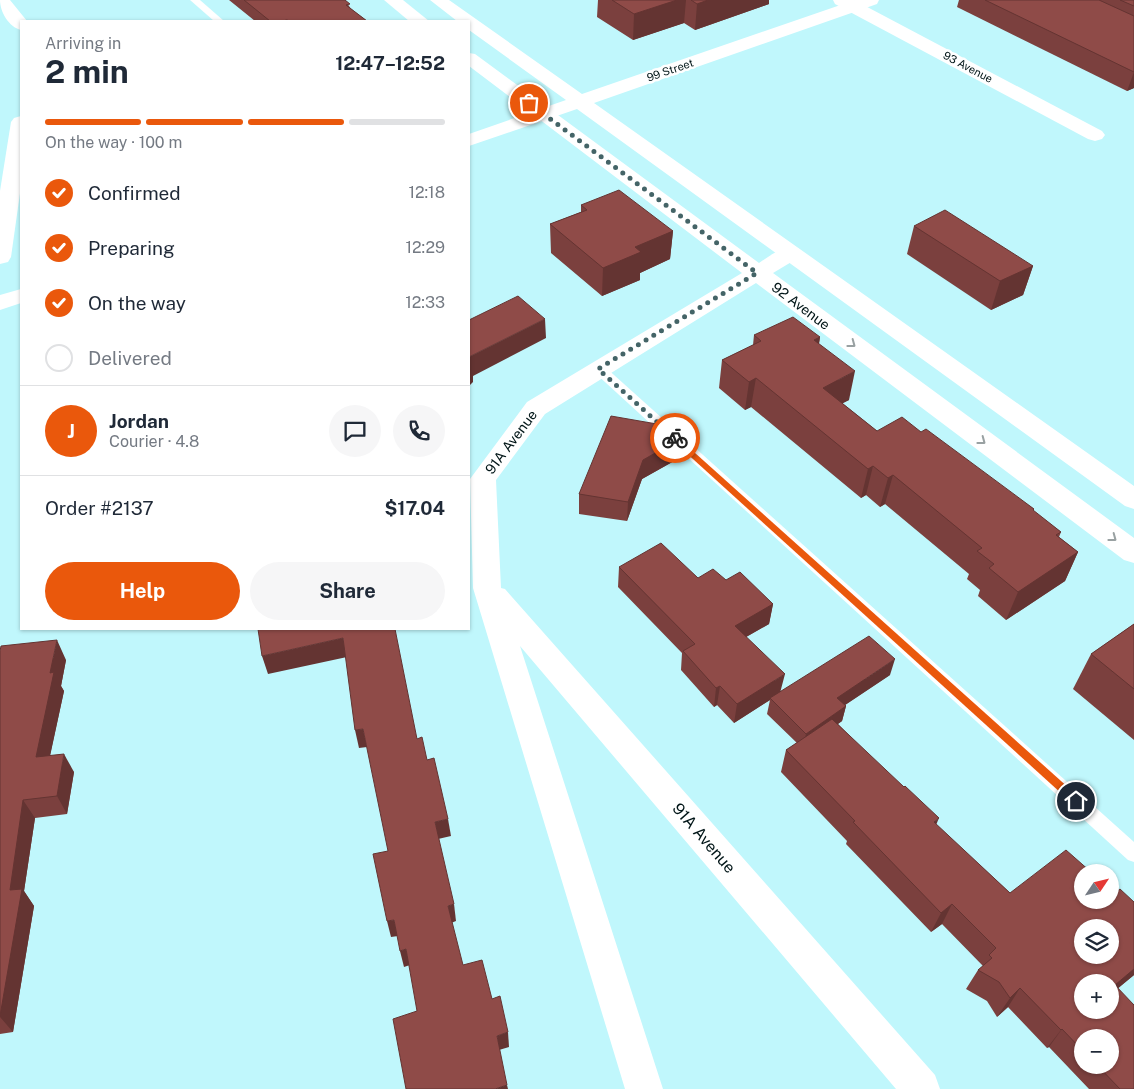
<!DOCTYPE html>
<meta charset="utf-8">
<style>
:root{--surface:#fff;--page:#f6f6f7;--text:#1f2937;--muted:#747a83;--line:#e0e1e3;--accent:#ea580c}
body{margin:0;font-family:"Public Sans",sans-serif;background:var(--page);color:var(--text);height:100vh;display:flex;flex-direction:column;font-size:19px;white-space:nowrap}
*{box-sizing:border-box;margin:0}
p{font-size:16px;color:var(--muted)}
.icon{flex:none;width:28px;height:28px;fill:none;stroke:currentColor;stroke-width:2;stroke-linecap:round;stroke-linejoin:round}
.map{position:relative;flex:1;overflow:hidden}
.side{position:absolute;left:20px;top:20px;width:450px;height:610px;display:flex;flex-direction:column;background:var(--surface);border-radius:0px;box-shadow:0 1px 4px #0004}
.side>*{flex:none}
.needle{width:32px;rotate:55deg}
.tools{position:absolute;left:1074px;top:864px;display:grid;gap:10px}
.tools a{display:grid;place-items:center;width:45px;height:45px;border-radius:50%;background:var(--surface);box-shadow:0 1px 4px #0004;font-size:25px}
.pin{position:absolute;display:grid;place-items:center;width:42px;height:42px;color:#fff;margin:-21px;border:2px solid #fff;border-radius:50%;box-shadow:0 1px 5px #0007}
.courier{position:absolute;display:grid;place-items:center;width:50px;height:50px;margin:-25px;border:4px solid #ea580c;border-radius:50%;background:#fff;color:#222;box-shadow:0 1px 6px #0007}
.head em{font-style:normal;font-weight:700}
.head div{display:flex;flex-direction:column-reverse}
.head{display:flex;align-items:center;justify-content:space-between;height:85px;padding:0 25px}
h1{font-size:32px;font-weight:700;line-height:38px}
.bar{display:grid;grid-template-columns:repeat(4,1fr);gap:8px 5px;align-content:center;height:60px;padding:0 25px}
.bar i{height:6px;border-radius:4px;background:var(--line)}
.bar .on{background:var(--accent)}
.bar p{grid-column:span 4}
.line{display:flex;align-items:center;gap:12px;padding:0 25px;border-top:1px solid var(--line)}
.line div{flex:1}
.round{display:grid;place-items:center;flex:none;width:52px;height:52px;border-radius:26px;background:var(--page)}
ol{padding:0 25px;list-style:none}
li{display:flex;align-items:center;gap:15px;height:55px}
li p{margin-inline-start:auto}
li .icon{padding:5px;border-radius:50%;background:var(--accent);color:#fff;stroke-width:4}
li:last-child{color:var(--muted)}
li i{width:28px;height:28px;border:2px solid var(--line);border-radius:50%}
.primary-button{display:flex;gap:10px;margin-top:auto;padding:10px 25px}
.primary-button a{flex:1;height:58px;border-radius:30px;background:var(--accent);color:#fff;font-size:20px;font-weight:700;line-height:58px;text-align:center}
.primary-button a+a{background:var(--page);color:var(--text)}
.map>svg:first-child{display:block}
</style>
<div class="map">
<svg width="1134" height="1089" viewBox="0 0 1134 1089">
<rect width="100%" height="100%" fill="#c0f7fc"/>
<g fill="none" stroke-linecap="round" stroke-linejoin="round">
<g fill="#fff" fill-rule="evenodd">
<path d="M 190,0 L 200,0 L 224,21 L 214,21 Z"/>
<path d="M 599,365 L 604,366 L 1134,842 L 1134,862 L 1128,860 L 594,372 L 592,369 L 594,366 Z"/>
</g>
<g fill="#fff" fill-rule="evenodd">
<path d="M 384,0 L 403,0 L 429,21 L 409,21 Z"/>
<path d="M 833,0 L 854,0 L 1102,131 L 1105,135 L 1102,139 L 1095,141 L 1088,139 L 835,4 Z"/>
<path d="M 469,53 L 475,54 L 759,263 C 771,255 783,245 798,248 L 801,253 L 798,258 L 773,273 L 1134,538 L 1134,563 L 1124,560 L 756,283 L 545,414 L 496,480 L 501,588 L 505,589 L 935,1075 L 940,1089 L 896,1089 L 520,646 L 663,1089 L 625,1089 L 473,588 L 470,479 L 527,402 L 742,273 L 469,66 Z"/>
</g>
<g fill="#fff" fill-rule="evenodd">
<path d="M 0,0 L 10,0 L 27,21 L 21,21 L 21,30 C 9,27 0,12 0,0 Z"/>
<path d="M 430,0 L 449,0 L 582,94 L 855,0 L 879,0 L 877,4 L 594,103 L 1134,486 L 1134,509 L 1125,506 L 577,109 L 469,146 L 469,134 L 566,100 L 469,30 L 469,21 L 457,21 Z"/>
<path d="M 21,116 L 21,186 L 11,257 L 8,262 L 0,264 L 0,191 L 11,122 L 14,118 Z"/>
<path d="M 21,289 L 21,303 L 0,310 L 0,295 Z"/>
</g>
</g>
<g fill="#7b403e" fill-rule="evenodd">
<path d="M 229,0 L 345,0 L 351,9 L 367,21 L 255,21 Z"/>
<path d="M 598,0 L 769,0 L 769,4 L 695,30 L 684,23 L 633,40 L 597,17 Z"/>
<path d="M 959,0 L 1134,0 L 1134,88 L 1127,91 L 957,7 Z"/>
<path d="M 581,205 L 673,231 L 670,259 L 640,273 L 640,280 L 602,296 L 551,253 L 550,224 L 581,212 Z"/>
<path d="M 914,226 L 1033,266 L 1023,295 L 991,310 L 907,254 Z"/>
<path d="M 754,335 L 820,337 L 819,344 L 849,400 L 842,403 L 877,431 L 921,432 L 1034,509 L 1033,511 L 1061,532 L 1059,537 L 1078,552 L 1065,581 L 1006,620 L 978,596 L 980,590 L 967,579 L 969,574 L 885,504 L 880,507 L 866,495 L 861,498 L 751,407 L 745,410 L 719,388 L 722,360 L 753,345 Z"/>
<path d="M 685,436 L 683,456 L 642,479 L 627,521 L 579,514 L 579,494 Z"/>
<path d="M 619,567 L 698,578 L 726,580 L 773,604 L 769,624 L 746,637 L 781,692 L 890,675 L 845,705 L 846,706 L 842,721 L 838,724 L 936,825 L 1010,893 L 1114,894 L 1134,902 L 1134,975 L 1118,988 L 1134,1089 L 1089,1089 L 1049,1047 L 1047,1048 L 1008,1007 L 997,1017 L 987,1001 L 966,989 L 978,970 L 983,966 L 942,924 L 931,932 L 846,844 L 847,841 L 781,772 L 786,750 L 797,743 L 767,714 L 770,700 L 734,723 L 717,705 L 714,707 L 681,670 L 682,653 L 618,587 ZM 1082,1038 L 1110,1065 L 1082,1065 Z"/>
<path d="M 1134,624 L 1134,740 L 1073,689 L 1091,654 Z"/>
<path d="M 0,651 L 66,660 L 61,686 L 64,691 L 50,755 L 74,772 L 67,814 L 35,818 L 24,891 L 34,906 L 13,1032 L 0,1034 Z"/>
</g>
<g fill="#643432">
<path d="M 677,0 L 686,0 L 684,23 L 633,40 L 634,14 Z"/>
<path d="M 708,0 L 769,0 L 769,4 L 695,30 L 697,4 Z"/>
<path d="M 1134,72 L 1134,88 L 1127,91 Z"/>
<path d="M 673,231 L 670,259 L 640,273 L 640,280 L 602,296 L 603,268 L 635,247 Z"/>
<path d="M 1033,266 L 1023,295 L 991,310 L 1000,281 Z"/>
<path d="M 545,319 L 546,338 L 473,376 L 473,382 L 469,386 L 469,357 Z"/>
<path d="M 820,337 L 815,366 L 814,340 Z"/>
<path d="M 855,371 L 849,400 L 817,417 L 823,388 Z"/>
<path d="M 756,378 L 751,407 L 745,410 L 749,382 Z"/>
<path d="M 685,436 L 683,456 L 642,479 L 627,521 L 628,502 L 643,460 Z"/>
<path d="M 873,466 L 866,495 L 861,498 L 868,469 Z"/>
<path d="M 893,475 L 885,504 L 880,507 L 888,478 Z"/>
<path d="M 1078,552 L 1065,581 L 1006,620 L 1018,592 Z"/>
<path d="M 773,604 L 769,624 L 732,645 L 735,626 Z"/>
<path d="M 343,638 L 347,657 L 268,674 L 262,656 Z"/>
<path d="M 57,640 L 66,660 L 61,686 L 64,691 L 46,775 L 36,757 L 50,673 Z"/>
<path d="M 895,659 L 890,675 L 833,713 L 837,698 Z"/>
<path d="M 785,674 L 780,693 L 770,698 L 770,700 L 734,723 L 737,704 Z"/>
<path d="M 720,686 L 717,705 L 714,707 L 716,688 Z"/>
<path d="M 846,706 L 842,721 L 802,749 L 806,734 Z"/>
<path d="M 363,729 L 367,747 L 359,748 L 355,730 Z"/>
<path d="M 64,754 L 74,772 L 67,814 L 57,796 Z"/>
<path d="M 23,800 L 35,818 L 24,891 L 34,906 L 13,1032 L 0,1017 L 10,890 Z"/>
<path d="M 939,818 L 930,839 L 934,822 Z"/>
<path d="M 448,819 L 451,836 L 438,839 L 435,822 Z"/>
<path d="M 454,904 L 456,921 L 451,923 L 448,906 Z"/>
<path d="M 952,904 L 942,924 L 931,932 L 941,913 Z"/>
<path d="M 394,920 L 398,936 L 391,937 L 387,921 Z"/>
<path d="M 406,949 L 410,965 L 404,967 L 400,951 Z"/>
<path d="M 1134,969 L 1134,975 L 1110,995 L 1115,985 Z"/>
<path d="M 1020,988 L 1008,1007 L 997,1017 L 1010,998 Z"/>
<path d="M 1062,1029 L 1049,1047 L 1047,1048 L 1061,1030 Z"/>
<path d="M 508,1032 L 509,1047 L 499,1050 L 497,1036 Z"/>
<path d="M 507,1085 L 508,1089 L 495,1089 Z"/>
</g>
<g fill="#8f4b48" stroke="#643432" fill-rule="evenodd">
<path d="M 244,0 L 345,0 L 350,4 L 346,5 L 367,21 L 289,21 L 287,20 L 282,21 L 270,21 Z"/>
<path d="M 612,0 L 677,0 L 634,14 Z"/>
<path d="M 691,0 L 708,0 L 697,4 Z"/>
<path d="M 985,0 L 1099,0 L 1134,16 L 1134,72 Z"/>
<path d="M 1120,0 L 1134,0 L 1134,6 Z"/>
<path d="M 619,190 L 673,231 L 635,247 L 641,252 L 603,268 L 550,224 L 587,210 L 581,205 Z"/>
<path d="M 945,210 L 1033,266 L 1000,281 L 914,226 Z"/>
<path d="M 518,296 L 545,319 L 469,357 L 469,320 Z"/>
<path d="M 793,317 L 820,337 L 814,340 L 855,371 L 823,388 L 877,431 L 902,417 L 921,432 L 926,429 L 1034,509 L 1033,510 L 1061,532 L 1056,535 L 1078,552 L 1018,592 L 989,568 L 994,564 L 977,551 L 982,548 L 893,475 L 888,478 L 873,466 L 868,469 L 756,378 L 749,382 L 722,360 L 761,341 L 754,335 Z"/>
<path d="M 611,416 L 674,427 L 685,436 L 643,460 L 628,502 L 579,494 Z"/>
<path d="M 661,543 L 698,578 L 713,569 L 726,580 L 740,572 L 773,604 L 735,626 L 785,674 L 737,704 L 720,686 L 716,688 L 683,651 L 695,644 L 619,567 Z"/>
<path d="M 1134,624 L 1134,689 L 1091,654 Z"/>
<path d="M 258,629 L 395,629 L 417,739 L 422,737 L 427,760 L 434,758 L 448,819 L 435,822 L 454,904 L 448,906 L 463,965 L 482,960 L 492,999 L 500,996 L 508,1032 L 497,1036 L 507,1085 L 495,1089 L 406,1089 L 393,1019 L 417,1011 L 406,949 L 400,951 L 394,920 L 387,921 L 373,854 L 388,851 L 363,729 L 355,730 L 343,638 L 262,656 Z"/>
<path d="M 869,636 L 895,659 L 837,698 L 846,706 L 806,734 L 770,698 Z"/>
<path d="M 57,640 L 50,673 L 54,672 L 36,757 L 64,754 L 57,796 L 23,800 L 10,890 L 22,889 L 0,1016 L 0,651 L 1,646 Z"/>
<path d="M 832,719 L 904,787 L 905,786 L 939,818 L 934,822 L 1010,893 L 1066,850 L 1091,872 L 1082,872 L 1082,900 L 1110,900 L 1110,890 L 1114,894 L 1120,889 L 1134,902 L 1134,969 L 1115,985 L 1134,1005 L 1134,1089 L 1120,1089 L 1097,1065 L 1110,1065 L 1110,1038 L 1082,1038 L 1082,1050 L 1062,1029 L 1061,1030 L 1020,988 L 1010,998 L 999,982 L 978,970 L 992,958 L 989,955 L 996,948 L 952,904 L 941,913 L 853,822 L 855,821 L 786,750 ZM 1082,928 L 1110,928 L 1110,955 L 1082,955 ZM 1082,982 L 1110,982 L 1110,1010 L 1082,1010 Z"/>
</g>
<defs><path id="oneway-chevron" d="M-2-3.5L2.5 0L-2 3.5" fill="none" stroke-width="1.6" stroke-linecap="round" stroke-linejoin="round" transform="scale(1.25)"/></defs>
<g stroke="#99a1a2">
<use href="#oneway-chevron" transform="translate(852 344) rotate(37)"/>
<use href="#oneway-chevron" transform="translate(982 441) rotate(37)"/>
<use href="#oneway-chevron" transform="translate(1113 538) rotate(37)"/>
</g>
<path fill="#ea580c" d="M 675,435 L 1080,798 L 1080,804 L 1073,804 L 672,440 L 672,436 Z"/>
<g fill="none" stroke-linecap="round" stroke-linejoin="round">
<path stroke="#446467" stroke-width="5" stroke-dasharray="0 9" d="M 529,103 L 757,273 L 598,369 L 675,438"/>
</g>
<g text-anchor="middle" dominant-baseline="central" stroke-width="5" stroke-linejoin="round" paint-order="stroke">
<g font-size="11" fill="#011517" stroke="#fff">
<text transform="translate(968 67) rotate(28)">93 Avenue</text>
<text transform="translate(670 70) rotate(-19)">99 Street</text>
</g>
<g font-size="14" fill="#011517" stroke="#fff">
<text transform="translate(801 306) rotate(37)">92 Avenue</text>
<text transform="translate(511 442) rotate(-53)">91A Avenue</text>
</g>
<g font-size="16" fill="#011517" stroke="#fff">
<text transform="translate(704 838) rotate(49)">91A Avenue</text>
</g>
</g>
</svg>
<div class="tools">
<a><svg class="needle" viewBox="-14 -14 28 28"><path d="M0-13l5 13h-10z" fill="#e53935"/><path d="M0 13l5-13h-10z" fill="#747a83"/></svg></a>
<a><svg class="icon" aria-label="layers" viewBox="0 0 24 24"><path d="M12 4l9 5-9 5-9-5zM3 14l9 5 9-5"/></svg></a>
<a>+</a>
<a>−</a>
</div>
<div class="pin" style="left:529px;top:103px;background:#ea580c"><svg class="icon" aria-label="bag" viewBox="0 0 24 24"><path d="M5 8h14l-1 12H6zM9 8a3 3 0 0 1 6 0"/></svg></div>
<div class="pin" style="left:1076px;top:801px;background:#1f2937"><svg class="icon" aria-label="home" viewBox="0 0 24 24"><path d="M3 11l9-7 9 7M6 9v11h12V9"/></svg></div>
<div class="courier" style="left:675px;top:438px"><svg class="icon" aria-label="bike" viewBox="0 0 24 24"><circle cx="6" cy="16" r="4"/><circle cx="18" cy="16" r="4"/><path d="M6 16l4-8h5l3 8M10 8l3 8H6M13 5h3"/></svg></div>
<section class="side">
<div class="head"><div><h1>2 min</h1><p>Arriving in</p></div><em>12:47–12:52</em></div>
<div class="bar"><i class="on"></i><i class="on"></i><i class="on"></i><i></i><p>On the way · 100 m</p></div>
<ol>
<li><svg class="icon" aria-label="check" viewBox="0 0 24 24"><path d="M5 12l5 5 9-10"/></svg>Confirmed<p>12:18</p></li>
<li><svg class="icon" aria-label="check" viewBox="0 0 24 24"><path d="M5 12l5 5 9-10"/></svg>Preparing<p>12:29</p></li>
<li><svg class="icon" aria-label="check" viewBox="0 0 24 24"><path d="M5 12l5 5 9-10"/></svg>On the way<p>12:33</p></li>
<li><i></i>Delivered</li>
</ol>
<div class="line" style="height:90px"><b class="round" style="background:var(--accent);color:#fff">J</b><div><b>Jordan</b><p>Courier · 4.8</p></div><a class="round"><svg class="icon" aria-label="chat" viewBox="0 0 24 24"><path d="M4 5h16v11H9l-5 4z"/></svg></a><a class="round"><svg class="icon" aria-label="phone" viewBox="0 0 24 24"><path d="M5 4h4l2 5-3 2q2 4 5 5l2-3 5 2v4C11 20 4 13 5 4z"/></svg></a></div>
<div class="line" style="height:65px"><div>Order #2137</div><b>$17.04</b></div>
<div class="primary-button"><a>Help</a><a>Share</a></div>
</section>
</div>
